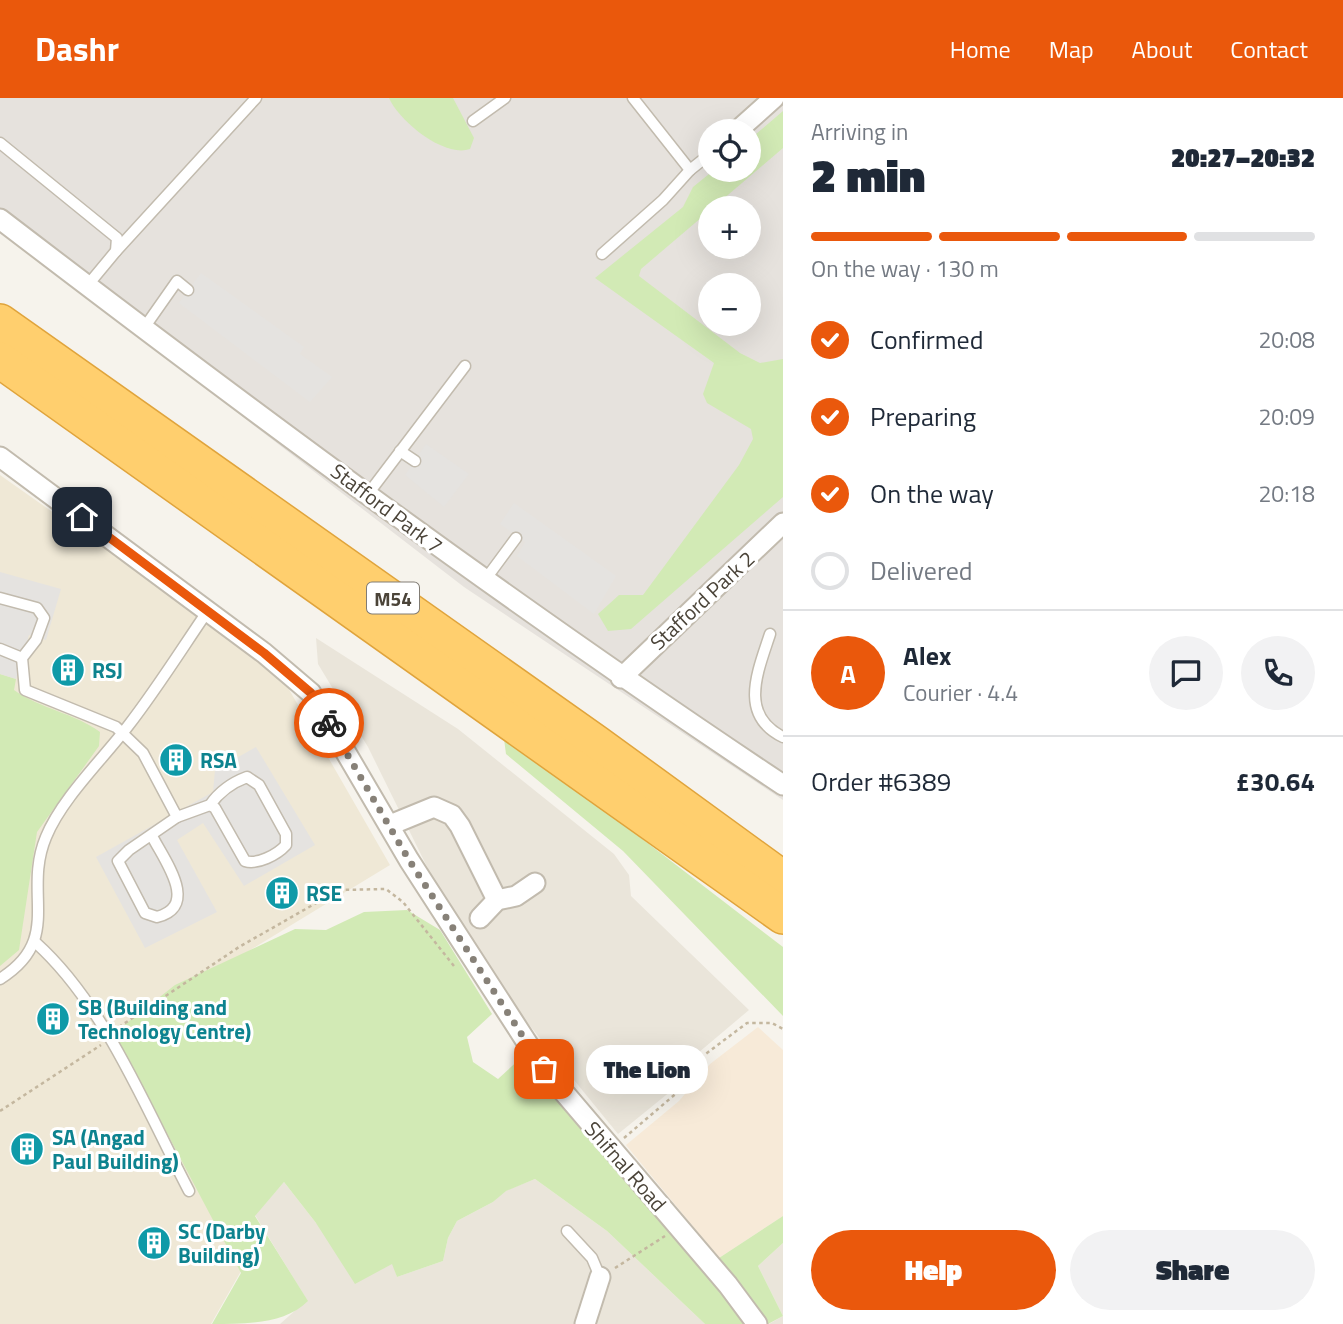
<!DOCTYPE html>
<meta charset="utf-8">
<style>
:root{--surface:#fff;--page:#f2f2f3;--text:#1f2937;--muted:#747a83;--line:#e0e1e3;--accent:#ea580c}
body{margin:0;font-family:"Titillium Web",sans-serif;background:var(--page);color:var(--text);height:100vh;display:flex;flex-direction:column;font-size:26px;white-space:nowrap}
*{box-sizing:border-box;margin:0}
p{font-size:23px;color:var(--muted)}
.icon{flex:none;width:38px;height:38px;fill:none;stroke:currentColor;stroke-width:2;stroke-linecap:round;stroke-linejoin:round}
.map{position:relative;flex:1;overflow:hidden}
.side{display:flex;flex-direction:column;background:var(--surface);width:560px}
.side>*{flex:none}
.tools{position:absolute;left:698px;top:21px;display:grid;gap:14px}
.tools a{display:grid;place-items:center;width:63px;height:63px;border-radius:50%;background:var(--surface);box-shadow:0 7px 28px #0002;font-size:35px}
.pin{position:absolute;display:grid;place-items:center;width:60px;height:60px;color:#fff;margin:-30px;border-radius:14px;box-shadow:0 4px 10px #0006}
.courier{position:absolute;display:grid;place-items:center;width:70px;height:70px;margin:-35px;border:5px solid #ea580c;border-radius:50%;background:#fff;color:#222;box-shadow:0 2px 9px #0007}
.bubble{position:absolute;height:49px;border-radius:24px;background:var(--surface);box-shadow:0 7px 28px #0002;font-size:23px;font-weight:800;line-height:49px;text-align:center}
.headline em{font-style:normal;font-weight:800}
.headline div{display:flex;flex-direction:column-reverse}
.headline{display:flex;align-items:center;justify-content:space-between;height:119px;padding:0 28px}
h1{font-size:46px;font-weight:800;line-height:52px}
.bar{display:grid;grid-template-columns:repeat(4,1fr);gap:10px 7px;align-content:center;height:84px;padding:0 28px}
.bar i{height:9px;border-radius:5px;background:var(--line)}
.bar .current{background:var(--accent)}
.bar p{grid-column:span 4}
.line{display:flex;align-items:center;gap:18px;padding:0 28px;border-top:2px solid var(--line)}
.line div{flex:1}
.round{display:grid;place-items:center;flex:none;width:74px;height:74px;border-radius:37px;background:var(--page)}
ol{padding:0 28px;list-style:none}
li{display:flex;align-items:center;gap:21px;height:77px}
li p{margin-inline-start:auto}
li .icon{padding:7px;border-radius:50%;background:var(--accent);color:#fff;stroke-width:4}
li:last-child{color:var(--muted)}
li i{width:38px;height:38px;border:4px solid var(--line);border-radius:50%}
.primary-button{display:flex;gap:14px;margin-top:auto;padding:14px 28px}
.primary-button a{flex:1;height:80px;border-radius:42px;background:var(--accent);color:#fff;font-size:28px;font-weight:800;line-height:80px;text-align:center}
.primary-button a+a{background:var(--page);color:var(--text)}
header{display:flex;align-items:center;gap:42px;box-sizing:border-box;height:98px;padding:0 35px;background:var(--accent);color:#fff}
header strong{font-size:33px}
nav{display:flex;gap:38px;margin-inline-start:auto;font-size:24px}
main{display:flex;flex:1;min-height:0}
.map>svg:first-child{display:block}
</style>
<header>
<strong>Dashr</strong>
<nav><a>Home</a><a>Map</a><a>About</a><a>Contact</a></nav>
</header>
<main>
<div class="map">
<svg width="783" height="1226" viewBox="0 0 783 1226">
<rect width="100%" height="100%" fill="#f6f3ec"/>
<g fill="#eae5da">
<path d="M 316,540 L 458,631 L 614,756 L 629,777 L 631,798 L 749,912 L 698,955 L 671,993 L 618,1036 L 508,901 L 436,787 L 368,649 L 318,566 Z"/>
<path d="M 535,1081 L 607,1133 L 705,1226 L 280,1226 L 307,1202 L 255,1117 L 284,1084 L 316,1125 L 393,1166 L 397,1179 L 443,1163 L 448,1140 L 457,1123 L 493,1104 L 505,1093 Z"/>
<path d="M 783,1145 L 783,1226 L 769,1226 L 783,1218 L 758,1168 Z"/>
</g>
<path fill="#f7ead8" d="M 758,929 L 783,952 L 783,1118 L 719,1160 L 626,1047 L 679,1003 L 710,966 Z"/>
<path fill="#e6e2dd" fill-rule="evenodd" d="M 0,0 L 783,0 L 783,702 L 464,489 L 0,132 ZM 710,33 L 749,33 L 749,72 L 710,72 ZM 710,110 L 749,110 L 749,149 L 710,149 ZM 710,187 L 749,187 L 749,226 L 710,226 Z"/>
<path fill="#efe8d6" d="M 0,377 L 279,574 L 390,767 L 114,935 L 241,1173 L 211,1226 L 0,1226 Z"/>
<g fill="#d2eab5">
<path d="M 389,0 L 453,0 L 474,40 L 470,51 C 444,60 399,23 389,0 Z"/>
<path d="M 783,13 L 783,50 L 641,171 L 639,178 L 740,255 L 760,265 L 783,261 L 783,399 L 631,531 L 608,533 L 598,516 L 619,497 L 643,497 L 739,367 L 753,341 L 751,331 L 707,305 L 703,296 L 714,265 L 595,180 L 683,109 L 693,89 L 714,72 L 749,72 L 749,42 Z"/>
<path d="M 0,576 L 16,581 L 14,592 C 41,611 74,615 100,634 L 99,648 L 37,734 L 19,852 L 0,868 Z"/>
<path d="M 504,641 L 628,730 L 783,849 L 783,918 L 623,753 L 506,656 Z"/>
<path d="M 407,812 L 440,832 L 492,916 L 467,939 L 473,964 L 498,981 L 525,956 L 746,1226 L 705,1226 L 607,1133 L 535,1081 L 506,1093 L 493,1104 L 457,1123 L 448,1140 L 443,1163 L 397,1179 L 392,1166 L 355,1186 L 316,1125 L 284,1084 L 255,1118 L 308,1203 C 285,1226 247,1226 212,1226 L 241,1175 L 114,935 L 175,887 L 295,831 L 326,832 L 364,814 Z"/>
<path d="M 783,1118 L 783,1145 L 758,1168 L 783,1218 L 768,1226 L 719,1160 Z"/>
</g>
<g fill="#e5e3e0">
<path d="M 201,175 L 304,249 L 300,256 L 332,279 L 310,304 L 179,205 Z"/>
<path d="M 426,346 L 469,376 L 444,409 L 405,377 Z"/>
<path d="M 514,405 L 616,478 L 594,516 L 517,458 L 525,444 L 500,426 Z"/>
<path d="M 0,474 L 61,491 L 46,542 L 29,537 L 16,581 L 0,576 Z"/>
<path d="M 256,649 L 315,747 L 244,788 L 203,725 L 177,742 L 217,814 L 145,850 L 96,759 L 213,694 L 215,672 Z"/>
</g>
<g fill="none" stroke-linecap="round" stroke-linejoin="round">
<g stroke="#c2bbae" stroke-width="13">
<g id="service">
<path d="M 633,0 L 690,72 L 710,56"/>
<path d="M 473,23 L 505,0"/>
<path d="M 0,45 L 117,140 L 116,153 L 87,188"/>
<path d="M 116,153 L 256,0"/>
<path d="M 602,156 L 663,102 L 690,72"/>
<path d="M 144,230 L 177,183 L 188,192"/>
<path d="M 400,353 L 415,363"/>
<path d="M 368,396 L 465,268"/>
<path d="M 485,482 L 516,440"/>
<path d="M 0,500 L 37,510 L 44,520 L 36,542 L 22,560 L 25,592 L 116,629 L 143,655 L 177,719 L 210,707 L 215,710 L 245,763 C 257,767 277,757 286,747 L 286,736 L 259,687 L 247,679 C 231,685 219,694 210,707"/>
<path d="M 770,536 C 758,573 738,617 783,639"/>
<path d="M 0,551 L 22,560"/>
<path d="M 152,738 C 164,762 200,808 157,819 L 145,815 L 118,763 L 129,752 L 177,719"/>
<path d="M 36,845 C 105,907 146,1011 189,1093"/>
<path d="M 0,881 C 64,841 22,796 46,739 C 62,700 103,661 128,628 C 156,592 181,552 207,514"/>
<path d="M 567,1133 L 592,1160 L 600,1179"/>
</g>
</g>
<g stroke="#c2bbae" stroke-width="23">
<g id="minor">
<path d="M 737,33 L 774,0"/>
<path d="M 0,121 C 256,317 515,509 783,687"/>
<path d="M 0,359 L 264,555 L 311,595 L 409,762 L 544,971 L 728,1187 L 757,1226"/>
<path d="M 621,580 L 783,425"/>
<path d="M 390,727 L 434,709 L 452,717 L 460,728 L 497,802"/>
<path d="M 480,820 L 497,802 L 516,798 L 535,785"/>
<path d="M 585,1226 L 600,1179"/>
</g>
</g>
<g stroke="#e0a43c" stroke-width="38">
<g id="motorway">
<path d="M 0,224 L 596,645 L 783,781"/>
<path d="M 0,262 L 783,818"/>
</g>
</g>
<g stroke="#c4b79f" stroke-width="2.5" stroke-dasharray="3.5 3.5" stroke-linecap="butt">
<path d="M 119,929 L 239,849 L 339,792 L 386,791 L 403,804 L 454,868"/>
<path d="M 0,1013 L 101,947"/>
<path d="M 624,1040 L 679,993 L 703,958 L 747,925 L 772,925 L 783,931"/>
<path d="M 615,1170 L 665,1138"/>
</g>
<use href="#service" stroke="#fff" stroke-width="10"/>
<use href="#minor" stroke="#fff" stroke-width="19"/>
<use href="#motorway" stroke="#ffcf6e" stroke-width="35"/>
</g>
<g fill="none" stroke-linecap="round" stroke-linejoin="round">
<path stroke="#878178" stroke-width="7" stroke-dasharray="0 12.6" d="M 329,625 L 409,762 L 544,971"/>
<path stroke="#ea580c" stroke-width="9" d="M 82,419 L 264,555 L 311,595 L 329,625"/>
</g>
<defs>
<g id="building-disc" transform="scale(1.75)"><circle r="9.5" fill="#0f9aa8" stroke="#fff"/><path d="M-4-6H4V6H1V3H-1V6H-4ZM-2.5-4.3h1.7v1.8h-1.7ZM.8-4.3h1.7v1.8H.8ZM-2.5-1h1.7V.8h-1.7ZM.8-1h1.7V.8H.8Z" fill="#fff"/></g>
</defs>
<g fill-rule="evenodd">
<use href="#building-disc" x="68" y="572"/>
<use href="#building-disc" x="176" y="662"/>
<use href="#building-disc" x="282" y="795"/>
<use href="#building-disc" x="53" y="921"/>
<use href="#building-disc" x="27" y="1051"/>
<use href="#building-disc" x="154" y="1145"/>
</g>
<g text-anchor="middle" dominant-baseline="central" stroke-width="6" stroke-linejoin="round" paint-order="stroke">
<rect fill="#fff" stroke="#817c74" stroke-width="2" x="367" y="484.5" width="52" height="31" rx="5"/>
<g font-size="19" font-weight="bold" fill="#4b4439">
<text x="393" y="500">M54</text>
</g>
<g font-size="21" fill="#4b4439" stroke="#fff">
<text transform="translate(387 410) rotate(37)">Stafford Park 7</text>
<text transform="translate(702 502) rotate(-43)">Stafford Park 2</text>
<text transform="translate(626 1068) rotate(49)">Shifnal Road</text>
</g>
<g font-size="21" font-weight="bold" fill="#0d838f" stroke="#fff" text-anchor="start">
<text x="92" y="572">RSJ</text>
<text x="200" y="662">RSA</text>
<text x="306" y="795">RSE</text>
<text x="78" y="909">SB (Building and<tspan x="78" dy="24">Technology Centre)</tspan></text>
<text x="52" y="1039">SA (Angad<tspan x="52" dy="24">Paul Building)</tspan></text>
<text x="178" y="1133">SC (Darby<tspan x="178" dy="24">Building)</tspan></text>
</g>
</g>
</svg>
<div class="tools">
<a><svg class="icon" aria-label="locate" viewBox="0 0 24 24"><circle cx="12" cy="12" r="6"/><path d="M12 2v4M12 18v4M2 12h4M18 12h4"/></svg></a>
<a>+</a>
<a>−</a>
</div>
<div class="pin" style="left:544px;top:971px;background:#ea580c"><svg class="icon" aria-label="bag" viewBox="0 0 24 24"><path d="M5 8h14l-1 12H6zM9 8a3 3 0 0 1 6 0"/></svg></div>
<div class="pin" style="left:82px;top:419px;background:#1f2937"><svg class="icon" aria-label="home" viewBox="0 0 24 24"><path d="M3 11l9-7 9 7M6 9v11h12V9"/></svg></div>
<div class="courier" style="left:329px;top:625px"><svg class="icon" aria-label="bike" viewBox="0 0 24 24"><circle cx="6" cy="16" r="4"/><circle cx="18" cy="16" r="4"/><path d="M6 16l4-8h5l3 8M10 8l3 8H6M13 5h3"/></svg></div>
<div class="bubble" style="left:586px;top:947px;width:122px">The Lion</div>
</div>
<section class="side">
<div class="headline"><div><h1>2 min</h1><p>Arriving in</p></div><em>20:27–20:32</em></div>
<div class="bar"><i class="current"></i><i class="current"></i><i class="current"></i><i></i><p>On the way · 130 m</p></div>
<ol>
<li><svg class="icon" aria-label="check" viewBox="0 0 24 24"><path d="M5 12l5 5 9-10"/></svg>Confirmed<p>20:08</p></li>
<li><svg class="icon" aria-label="check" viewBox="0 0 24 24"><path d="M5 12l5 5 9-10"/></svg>Preparing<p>20:09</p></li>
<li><svg class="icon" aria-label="check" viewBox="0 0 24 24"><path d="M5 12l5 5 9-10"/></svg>On the way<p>20:18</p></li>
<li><i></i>Delivered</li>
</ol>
<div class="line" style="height:126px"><b class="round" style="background:var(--accent);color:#fff">A</b><div><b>Alex</b><p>Courier · 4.4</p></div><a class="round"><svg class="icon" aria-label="chat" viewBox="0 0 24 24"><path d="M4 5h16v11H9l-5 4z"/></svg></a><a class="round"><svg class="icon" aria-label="phone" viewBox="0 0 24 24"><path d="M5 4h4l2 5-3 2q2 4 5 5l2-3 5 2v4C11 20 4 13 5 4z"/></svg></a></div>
<div class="line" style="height:91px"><div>Order #6389</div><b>£30.64</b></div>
<div class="primary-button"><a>Help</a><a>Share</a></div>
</section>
</main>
